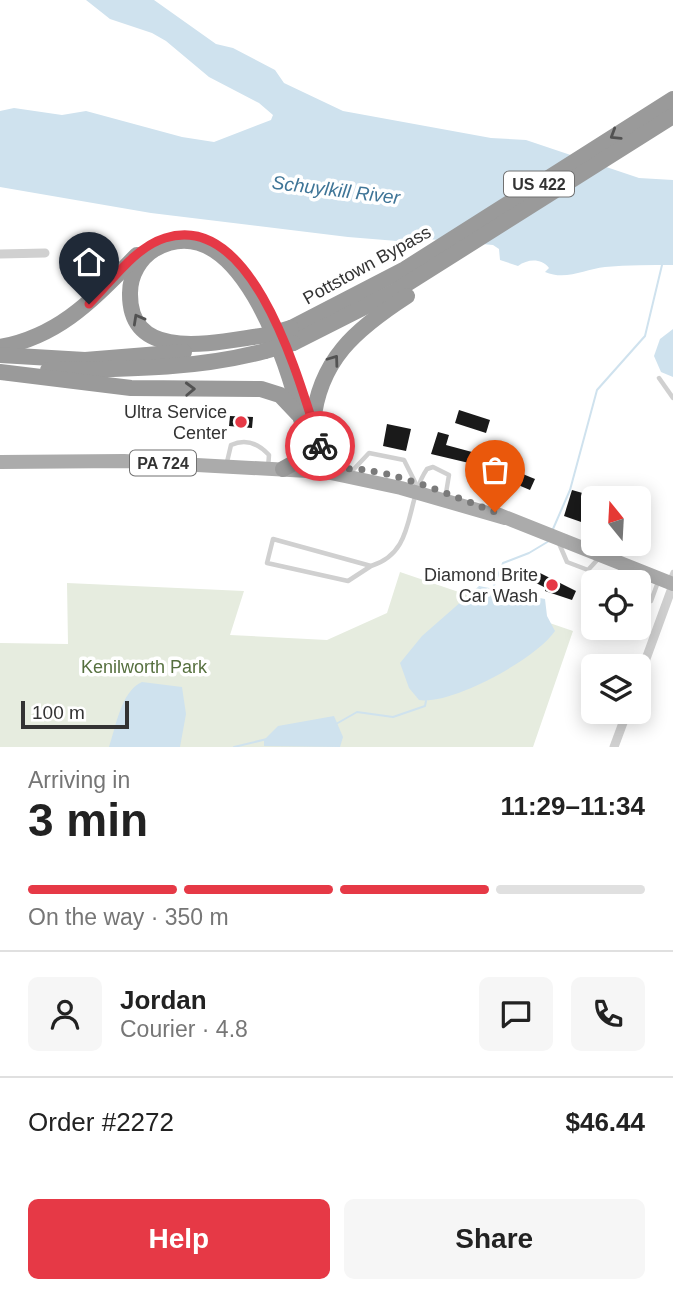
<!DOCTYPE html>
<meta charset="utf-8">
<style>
:root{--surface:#fff;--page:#f6f6f6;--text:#222;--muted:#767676;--line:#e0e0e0;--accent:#e63946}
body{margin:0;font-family:Helvetica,sans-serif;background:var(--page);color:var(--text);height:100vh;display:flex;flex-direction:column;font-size:26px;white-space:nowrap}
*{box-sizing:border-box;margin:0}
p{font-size:23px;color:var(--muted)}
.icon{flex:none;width:38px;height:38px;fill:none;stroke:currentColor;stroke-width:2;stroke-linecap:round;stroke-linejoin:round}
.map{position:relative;height:747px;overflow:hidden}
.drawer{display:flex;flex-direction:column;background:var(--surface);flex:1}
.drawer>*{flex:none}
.needle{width:46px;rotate:342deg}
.tools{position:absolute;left:581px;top:486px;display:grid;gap:14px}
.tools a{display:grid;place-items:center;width:70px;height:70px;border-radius:10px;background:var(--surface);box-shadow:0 4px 18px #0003;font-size:35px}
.scale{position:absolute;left:21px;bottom:18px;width:108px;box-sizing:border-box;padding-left:7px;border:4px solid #333;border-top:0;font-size:19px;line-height:24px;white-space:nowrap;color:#333;-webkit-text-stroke:5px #fff;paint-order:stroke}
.pin{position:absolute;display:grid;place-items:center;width:60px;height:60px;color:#fff;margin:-72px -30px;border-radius:50% 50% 50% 0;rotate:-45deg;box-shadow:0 0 7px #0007}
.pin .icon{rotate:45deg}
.courier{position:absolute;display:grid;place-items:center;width:70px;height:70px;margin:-35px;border:5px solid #e63946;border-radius:50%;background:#fff;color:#222;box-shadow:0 2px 9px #0007}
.summary em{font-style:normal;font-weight:600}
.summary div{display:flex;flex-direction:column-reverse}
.summary{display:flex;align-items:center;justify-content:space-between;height:119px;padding:0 28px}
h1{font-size:46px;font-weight:600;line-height:52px}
.bar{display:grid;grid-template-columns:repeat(4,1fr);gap:10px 7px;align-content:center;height:84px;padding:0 28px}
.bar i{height:9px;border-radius:5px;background:var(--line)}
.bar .active{background:var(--accent)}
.bar p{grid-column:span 4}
.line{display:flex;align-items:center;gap:18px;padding:0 28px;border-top:2px solid var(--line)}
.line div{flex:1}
.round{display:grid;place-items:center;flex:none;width:74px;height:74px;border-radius:10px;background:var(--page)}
.button{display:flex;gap:14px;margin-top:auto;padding:14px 28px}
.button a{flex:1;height:80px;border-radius:10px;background:var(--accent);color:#fff;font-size:28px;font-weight:600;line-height:80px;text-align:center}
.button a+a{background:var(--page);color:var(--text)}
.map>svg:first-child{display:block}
</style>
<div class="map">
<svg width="673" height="747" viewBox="0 0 673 747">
<rect width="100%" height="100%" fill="#fff"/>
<path fill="#e6ecdf" d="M 400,572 L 573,631 L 533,747 L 0,747 L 0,643 L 68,644 L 67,583 L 244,591 L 230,635 L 327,640 L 387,613 Z"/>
<g fill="#cfe2ee">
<path d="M 86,0 L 154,0 L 216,44 L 233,48 L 275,70 L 284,83 L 343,111 L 491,138 L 526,140 L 639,178 L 673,180 L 673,265 C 651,265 628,265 605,267 C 585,269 566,281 545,272 L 549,268 C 541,258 528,259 518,266 L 500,260 L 499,249 L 493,245 L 428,239 L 397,241 L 348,237 L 151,213 L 0,187 L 0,111 L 14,108 L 62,115 L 86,111 L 182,137 L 214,142 L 271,120 L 273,115 L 259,103 L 209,77 L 166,41 L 152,33 L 110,19 Z"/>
<path d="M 673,329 L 673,377 L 661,372 L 654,356 L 660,339 Z"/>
<path d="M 479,586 L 545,599 L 547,616 L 555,631 C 536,659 452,705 419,700 L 409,688 L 400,663 L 422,636 Z"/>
<path d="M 142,682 L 182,687 L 186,714 L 180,747 L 109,747 C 116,727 121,691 142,682 Z"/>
<path d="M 334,716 L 343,737 L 340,747 L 264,746 L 264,740 L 278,726 Z"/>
</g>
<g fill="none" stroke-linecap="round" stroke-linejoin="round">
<g stroke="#cfe2ee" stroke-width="2">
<path d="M 553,529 L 570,490 L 597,390 L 645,336 L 662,265"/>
<path d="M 493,588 L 503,563 L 529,553 L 549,541"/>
<path d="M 336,724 L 357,712 L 393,717 L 425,706 L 426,701"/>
<path d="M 234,747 L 267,739"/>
</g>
</g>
<g fill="#1a1a1a">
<path d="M 459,410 L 490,420 L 486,433 L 455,423 Z"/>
<path d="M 230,416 L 253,417 L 252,428 L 229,426 Z"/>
<path d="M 387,424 L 411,429 L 406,451 L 383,446 Z"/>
<path d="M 438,432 L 449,435 L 446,445 L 472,452 L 469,463 L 431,454 Z"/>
<path d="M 498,464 L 535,479 L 530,490 L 494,475 Z"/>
<path d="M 572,490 L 593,496 L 584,523 L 564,516 Z"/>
<path d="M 540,573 L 576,591 L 572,600 L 545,591 L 546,588 L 536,583 Z"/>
</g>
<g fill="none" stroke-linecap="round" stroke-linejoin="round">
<g stroke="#d0d0d0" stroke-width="4.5">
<path d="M 659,378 L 673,398"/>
<path d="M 227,462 L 231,445 C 246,438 258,443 269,455 L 268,468"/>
<path d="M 354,469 L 369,453 L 404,460 L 416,484"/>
<path d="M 558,541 L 567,562 L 588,570 L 598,559"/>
<path d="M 616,557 L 620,544"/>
<path d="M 371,566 L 348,581 L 267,563 L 273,539 L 371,566 C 417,552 404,503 427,469 L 433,467 L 449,475 L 445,499"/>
<path d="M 620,567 L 624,583"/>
<path d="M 669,581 L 673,572"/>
<path d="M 624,582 L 638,573"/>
<path d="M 639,597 L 651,601 L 658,582"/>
</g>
<g stroke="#d0d0d0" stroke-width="9">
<path d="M 0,254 L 45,253"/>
<path d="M 639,678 L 673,585"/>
<path d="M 614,747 L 627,712"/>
</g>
<g stroke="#ababab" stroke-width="14">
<path d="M 0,462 L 124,461 L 326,472 L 401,488 L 505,518"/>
<path d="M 497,514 L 673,584"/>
</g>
<g stroke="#9a9a9a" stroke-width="16">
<path d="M 291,328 L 405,269 L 673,99"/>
<path d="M 268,335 C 223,340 129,367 130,293 C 130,275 140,258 155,249 C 238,202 289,366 301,419 C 306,438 317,455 326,472"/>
<path d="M 293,343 L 394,292 L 673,116"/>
<path d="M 0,347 C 61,336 95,297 137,255"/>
<path d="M 0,355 L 85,360 L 184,352"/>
<path d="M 48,370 C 122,369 193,370 265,351"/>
<path d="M 0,372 L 131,388 L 261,389 L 280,395 L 298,414"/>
<path d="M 313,423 C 319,360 356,329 407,296"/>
<path d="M 283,469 L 301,459 L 309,441"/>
</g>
<g stroke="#9a9a9a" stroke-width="16">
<path d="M 268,335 L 291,328"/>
<path d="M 265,351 L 293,343"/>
</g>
</g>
<defs><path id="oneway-chevron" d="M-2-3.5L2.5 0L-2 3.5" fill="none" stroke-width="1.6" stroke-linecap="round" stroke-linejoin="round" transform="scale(1.75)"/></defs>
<g stroke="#525252">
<use href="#oneway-chevron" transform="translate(615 135) rotate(148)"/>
<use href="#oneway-chevron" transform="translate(138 319) rotate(-119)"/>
<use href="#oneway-chevron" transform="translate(334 360) rotate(-54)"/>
<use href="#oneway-chevron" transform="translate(190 389) rotate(-2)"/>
</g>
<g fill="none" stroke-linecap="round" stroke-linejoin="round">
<path stroke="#7a7a7a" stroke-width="7" stroke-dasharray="0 12.6" d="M 320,446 L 326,472 C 367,457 454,497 495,512"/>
<path stroke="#e63946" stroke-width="9" d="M 89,304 C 111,282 135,247 165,238 C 255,209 301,387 320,446"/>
</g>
<g fill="#e63946" stroke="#fff" stroke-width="2.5">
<circle cx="241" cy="422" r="7"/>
<circle cx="552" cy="585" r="7"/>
</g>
<g text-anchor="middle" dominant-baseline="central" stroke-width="7" stroke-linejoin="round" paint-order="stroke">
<g fill="#fff" stroke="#707070" stroke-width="2">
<rect x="504" y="171.5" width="70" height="25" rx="5"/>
<rect x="130" y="450.5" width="66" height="25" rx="5"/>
</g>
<g font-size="16" font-weight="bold" fill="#333">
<text x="539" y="184">US 422</text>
<text x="163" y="463">PA 724</text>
</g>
<g font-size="18" fill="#333" stroke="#fff">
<text transform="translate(367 265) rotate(-29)">Pottstown Bypass</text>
</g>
<g font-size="18" fill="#333" stroke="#fff" text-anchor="end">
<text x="227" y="412">Ultra Service<tspan x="227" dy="21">Center</tspan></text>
<text x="538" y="575">Diamond Brite<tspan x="538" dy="21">Car Wash</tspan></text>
</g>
<g font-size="18" fill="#56703f" stroke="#fff">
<text x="144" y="667">Kenilworth Park</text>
</g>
<g font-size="19" font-style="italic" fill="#3f7597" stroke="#fff">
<text transform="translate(336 190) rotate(7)">Schuylkill River</text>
</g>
</g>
</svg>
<div class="tools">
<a><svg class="needle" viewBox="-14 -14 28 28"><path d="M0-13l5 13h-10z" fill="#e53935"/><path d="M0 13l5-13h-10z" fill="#767676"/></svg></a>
<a><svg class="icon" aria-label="locate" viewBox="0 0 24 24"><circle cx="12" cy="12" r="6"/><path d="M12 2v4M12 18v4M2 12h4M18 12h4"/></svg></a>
<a><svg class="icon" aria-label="layers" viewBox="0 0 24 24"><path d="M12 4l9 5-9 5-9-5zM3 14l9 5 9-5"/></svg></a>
</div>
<div class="scale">100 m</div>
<div class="pin" style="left:495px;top:512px;background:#ea580c"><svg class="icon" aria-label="bag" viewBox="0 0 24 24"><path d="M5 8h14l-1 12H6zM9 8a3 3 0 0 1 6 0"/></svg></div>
<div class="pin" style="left:89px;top:304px;background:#1f2937"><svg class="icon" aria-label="home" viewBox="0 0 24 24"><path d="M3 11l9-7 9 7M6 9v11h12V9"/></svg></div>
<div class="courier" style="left:320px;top:446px"><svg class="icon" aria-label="bike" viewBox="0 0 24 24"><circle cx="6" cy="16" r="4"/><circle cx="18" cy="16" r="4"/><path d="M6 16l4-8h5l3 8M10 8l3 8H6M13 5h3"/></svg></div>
</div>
<section class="drawer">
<div class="summary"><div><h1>3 min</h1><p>Arriving in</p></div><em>11:29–11:34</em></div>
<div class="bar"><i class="active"></i><i class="active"></i><i class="active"></i><i></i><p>On the way · 350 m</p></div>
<div class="line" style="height:126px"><a class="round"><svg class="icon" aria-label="person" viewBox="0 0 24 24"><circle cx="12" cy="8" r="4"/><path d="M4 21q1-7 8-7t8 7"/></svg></a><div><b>Jordan</b><p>Courier · 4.8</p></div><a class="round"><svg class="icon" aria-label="chat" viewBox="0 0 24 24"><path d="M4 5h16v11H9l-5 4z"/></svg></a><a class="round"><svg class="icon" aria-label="phone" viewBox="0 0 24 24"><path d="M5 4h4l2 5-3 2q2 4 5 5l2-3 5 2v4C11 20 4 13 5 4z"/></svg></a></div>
<div class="line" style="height:91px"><div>Order #2272</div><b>$46.44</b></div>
<div class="button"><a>Help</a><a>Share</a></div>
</section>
